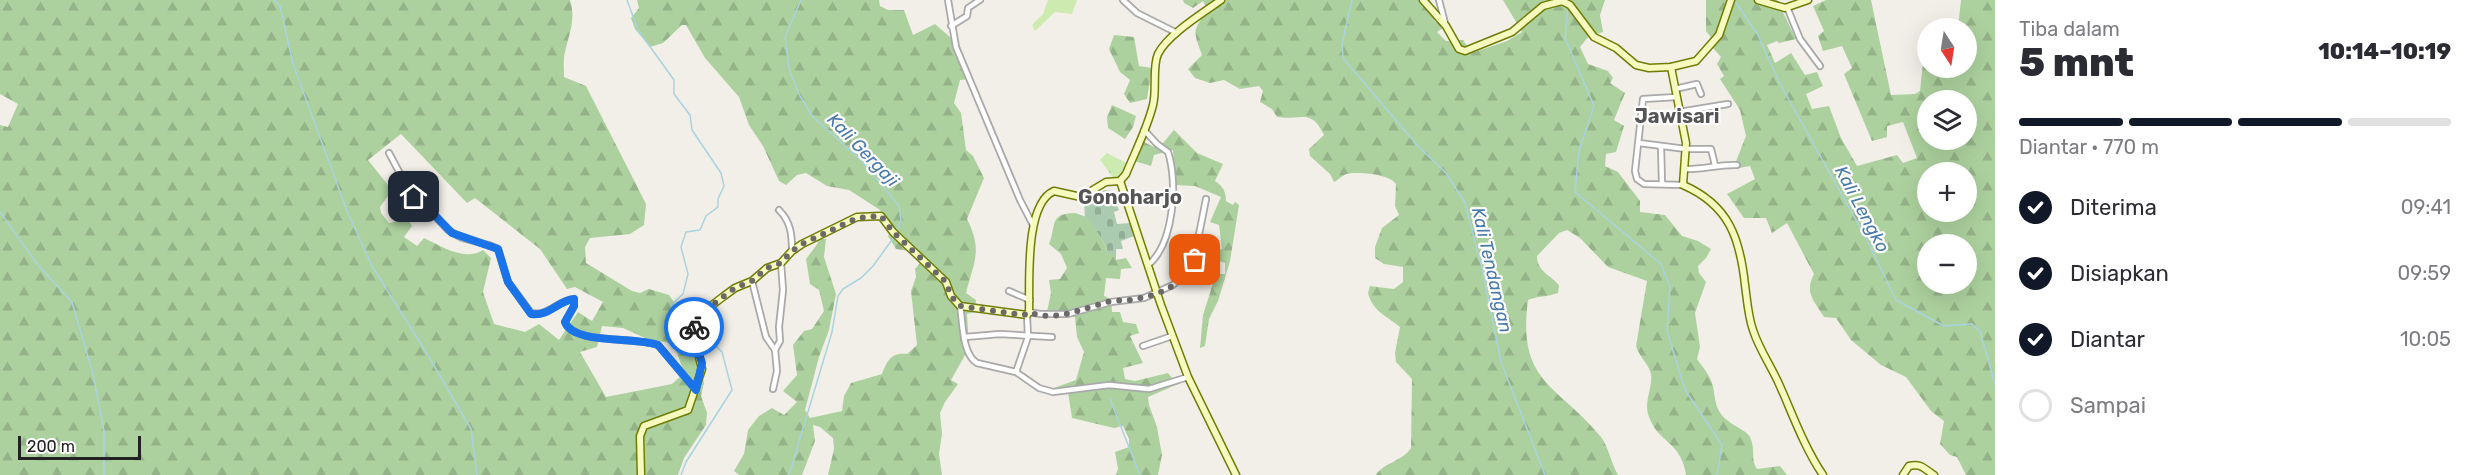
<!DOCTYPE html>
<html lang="id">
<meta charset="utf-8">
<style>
:root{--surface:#fff;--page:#f7f7f7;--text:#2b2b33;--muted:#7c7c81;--line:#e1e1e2;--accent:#111827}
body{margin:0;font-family:Rubik,sans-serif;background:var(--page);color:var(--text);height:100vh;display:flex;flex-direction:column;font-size:22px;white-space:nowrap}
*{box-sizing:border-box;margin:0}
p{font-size:20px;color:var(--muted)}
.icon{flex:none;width:33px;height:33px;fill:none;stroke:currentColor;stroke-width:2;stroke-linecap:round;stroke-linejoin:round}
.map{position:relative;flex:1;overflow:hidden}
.details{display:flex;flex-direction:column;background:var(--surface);width:480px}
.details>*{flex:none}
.needle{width:39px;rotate:168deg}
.buttons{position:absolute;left:1917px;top:18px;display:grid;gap:12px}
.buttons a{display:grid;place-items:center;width:60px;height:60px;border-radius:50%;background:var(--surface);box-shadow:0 6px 24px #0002;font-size:30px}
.scale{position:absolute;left:18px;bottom:15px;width:123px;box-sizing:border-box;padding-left:6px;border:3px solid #222;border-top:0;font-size:16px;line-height:21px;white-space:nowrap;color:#222;-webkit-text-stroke:4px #fff;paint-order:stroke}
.pin{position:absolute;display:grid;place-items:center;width:51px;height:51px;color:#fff;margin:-26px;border-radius:12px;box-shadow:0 3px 9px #0006}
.courier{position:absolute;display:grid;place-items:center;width:60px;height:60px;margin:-30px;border:4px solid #1a73e8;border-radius:50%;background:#fff;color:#222;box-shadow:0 2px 8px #0007}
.head em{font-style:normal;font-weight:800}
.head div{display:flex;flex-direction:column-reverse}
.head{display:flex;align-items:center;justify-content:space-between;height:102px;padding:0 24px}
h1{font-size:39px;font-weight:800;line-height:45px}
.bar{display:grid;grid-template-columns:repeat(4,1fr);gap:9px 6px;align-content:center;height:72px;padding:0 24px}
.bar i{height:8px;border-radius:4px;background:var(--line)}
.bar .active{background:var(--accent)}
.bar p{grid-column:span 4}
ol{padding:0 24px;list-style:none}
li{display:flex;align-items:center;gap:18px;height:66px}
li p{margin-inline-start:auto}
li .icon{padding:6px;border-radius:50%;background:var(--accent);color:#fff;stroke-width:4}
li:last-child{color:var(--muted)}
li i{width:33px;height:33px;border:3px solid var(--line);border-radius:50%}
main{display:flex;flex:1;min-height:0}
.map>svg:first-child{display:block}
</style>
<main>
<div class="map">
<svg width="1995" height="475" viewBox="0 0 1995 475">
<defs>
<pattern id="grass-tufts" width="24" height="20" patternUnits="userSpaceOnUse" patternTransform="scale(1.5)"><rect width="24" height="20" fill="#cdebb0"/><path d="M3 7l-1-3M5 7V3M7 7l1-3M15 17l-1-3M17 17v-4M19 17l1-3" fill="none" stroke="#b0c997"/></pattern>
<pattern id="forest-firs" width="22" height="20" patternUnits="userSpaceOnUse" patternTransform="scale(1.5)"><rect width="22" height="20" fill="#add19e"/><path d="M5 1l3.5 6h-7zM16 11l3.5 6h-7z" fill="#95b388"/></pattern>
<pattern id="cemetery-stones" width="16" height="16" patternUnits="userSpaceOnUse" patternTransform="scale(1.5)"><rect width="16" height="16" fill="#aacbaf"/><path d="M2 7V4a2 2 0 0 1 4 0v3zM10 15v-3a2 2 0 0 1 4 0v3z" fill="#92ae96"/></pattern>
</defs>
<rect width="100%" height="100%" fill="#f2efe9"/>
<path fill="url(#grass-tufts)" d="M 1107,153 L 1126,163 L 1125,172 L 1118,178 L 1114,179 L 1100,160 Z"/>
<g fill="url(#forest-firs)" fill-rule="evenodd">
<path d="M 0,0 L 570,0 C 576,20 569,34 565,52 C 563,60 564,69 564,77 L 586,86 L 646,204 L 644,225 L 630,234 L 590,238 L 585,247 L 586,263 L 632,291 L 640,293 L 649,289 L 669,295 L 675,304 L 680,302 L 683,308 L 676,313 L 681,326 L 687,331 L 698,359 L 704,383 L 701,396 L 707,413 L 706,425 L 684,458 L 678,475 L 0,475 L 0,125 L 8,127 L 18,104 L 0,94 ZM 401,134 L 467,203 L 475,198 L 540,249 L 567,289 L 575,287 L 603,302 L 592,321 L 578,312 L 559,340 L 539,324 L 525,332 L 494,324 L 483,292 L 491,258 L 483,250 C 465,262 441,246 424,238 L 417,246 L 404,237 L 412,226 L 408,219 L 389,223 L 381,213 L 380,207 L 392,190 L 368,160 ZM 602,326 L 623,328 L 645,338 L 674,344 L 684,373 L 672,384 L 606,397 L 580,352 L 597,347 Z"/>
<path d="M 637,0 L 879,0 L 880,6 L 888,10 L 904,10 L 913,35 L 935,24 L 958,44 L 972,79 L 960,80 L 954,103 L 961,113 L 966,150 L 973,156 L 984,178 L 967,219 C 983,251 974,261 966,293 L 976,300 L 975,312 L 967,314 L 969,348 L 951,380 L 958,384 L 945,402 L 940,413 L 942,434 L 939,454 L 942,475 L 828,475 L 834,449 L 833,438 L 820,427 L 813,425 L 815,441 L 802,475 L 739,475 L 734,471 L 744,454 L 748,430 L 759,416 L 772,408 L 784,415 L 797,402 L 783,391 L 797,375 L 793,345 L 804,331 L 812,329 L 824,311 L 819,290 L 810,284 L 806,259 L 818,243 L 817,239 L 826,239 L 824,257 L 836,294 L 829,330 L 819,357 L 805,410 L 810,418 L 842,411 L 844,396 L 851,383 L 882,374 C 887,361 891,352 907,354 L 917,345 L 911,291 L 916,277 L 915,269 L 924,258 L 917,252 L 896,249 L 888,236 L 893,226 L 880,210 L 849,190 L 827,186 L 806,173 L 797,175 L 786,185 L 779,181 L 763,146 L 749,125 L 739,97 L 705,58 L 686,25 L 682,25 L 663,43 L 650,47 L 635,29 L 631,18 L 639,8 Z"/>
<path d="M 1183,0 L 1430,0 L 1435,22 L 1440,22 L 1443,28 L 1437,32 L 1446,41 L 1463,40 L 1472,53 L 1507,41 L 1522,32 L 1503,0 L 1605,0 L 1600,15 L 1603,32 L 1589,36 L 1580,47 L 1588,64 L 1608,71 L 1613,78 L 1610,83 L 1625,93 L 1614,120 L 1624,126 L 1616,152 L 1606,154 L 1605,166 L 1618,172 L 1640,201 L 1640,212 L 1665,215 L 1682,236 L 1698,241 L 1711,249 L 1706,258 L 1698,266 L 1699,273 L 1706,282 L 1695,313 L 1700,347 L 1697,359 C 1702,366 1709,374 1712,383 C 1715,392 1714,402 1719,411 C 1727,425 1746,429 1750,437 C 1756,449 1750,459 1757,469 L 1780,466 L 1787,475 L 1686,475 C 1681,441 1659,444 1649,417 C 1643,402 1653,388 1651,374 C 1649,364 1639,357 1636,346 L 1647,281 L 1608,267 L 1580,238 L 1567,230 L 1559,233 L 1537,256 C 1537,271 1550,275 1559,285 L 1558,293 C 1547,297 1538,296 1528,300 C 1517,384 1558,384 1601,437 C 1609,448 1611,463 1618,475 L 1376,475 C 1383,463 1403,461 1411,448 L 1412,379 L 1396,362 L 1395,353 L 1400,327 C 1387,316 1373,312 1368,293 L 1370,286 L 1394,289 L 1403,282 L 1403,267 L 1384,264 L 1375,258 L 1375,247 L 1382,228 L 1399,215 L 1395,206 L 1396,184 C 1390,174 1358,171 1346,174 C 1342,176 1338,180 1334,182 L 1330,174 L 1310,156 L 1309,149 L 1324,135 C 1311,107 1300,121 1277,117 L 1272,109 L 1260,102 L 1263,91 L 1259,86 L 1240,89 L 1224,80 L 1210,83 L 1195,78 L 1188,69 L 1202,55 C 1194,33 1191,30 1208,11 L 1203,1 L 1193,8 L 1184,3 Z"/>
<path d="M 1706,0 L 1777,0 L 1796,39 L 1779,43 L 1777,41 L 1767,45 L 1775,63 L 1791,53 L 1805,75 L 1817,72 L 1823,86 L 1806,94 L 1812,109 L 1829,106 L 1841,138 L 1857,166 L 1897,155 L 1903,163 L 1917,158 L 1903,122 L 1887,126 L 1887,137 L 1872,141 L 1844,74 L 1852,68 L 1842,46 L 1823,51 L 1818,36 L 1824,31 L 1813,6 L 1826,0 L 1871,0 L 1891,95 L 1915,94 L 1920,91 L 1923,63 L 1927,62 L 1928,68 L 1966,68 L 1966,28 L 1958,28 L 1961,0 L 1995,0 L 1995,475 L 1966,475 L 1957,457 L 1950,455 L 1940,444 L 1944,421 L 1931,411 L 1906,377 L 1881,365 L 1851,340 L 1836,318 L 1824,317 C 1814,301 1804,293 1814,274 L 1787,223 L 1772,233 L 1766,218 L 1744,218 L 1727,194 L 1755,179 L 1750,166 L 1733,169 L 1746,136 L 1740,110 L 1720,79 L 1724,76 L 1717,64 L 1721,57 L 1713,48 L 1713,40 L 1706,31 ZM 1928,100 L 1966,100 L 1966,140 L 1928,140 ZM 1928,172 L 1966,172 L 1966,212 L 1928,212 ZM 1928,244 L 1966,244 L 1966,284 L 1928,284 Z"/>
<path d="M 1114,35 L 1134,37 L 1139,66 L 1152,68 L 1147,99 L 1130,103 L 1124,94 L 1130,80 L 1120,72 L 1109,49 Z"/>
<path d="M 1112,105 L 1136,116 L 1133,127 L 1125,139 L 1108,128 L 1107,117 Z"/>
<path d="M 1174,130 L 1197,153 L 1223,164 L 1215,181 C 1223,186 1226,192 1226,201 L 1233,205 L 1235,202 L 1239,205 L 1230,261 L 1218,301 L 1209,319 L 1205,346 L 1200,348 L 1203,315 L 1216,274 L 1225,274 L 1225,263 L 1212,259 L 1212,251 L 1222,249 L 1219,225 L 1210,222 L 1221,197 L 1195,186 L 1175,185 L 1173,150 L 1154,155 L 1151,166 L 1134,161 L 1144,142 L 1154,147 L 1163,143 Z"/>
<path d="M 1075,213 L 1089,218 C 1095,230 1105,241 1108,254 L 1116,254 L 1116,260 L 1126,258 L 1132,268 L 1121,269 L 1120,279 L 1106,278 L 1104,296 L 1111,299 L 1112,312 L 1120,312 L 1123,322 L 1136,324 L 1139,333 L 1130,336 L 1143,363 L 1123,368 L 1125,379 L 1135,381 L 1168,373 L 1173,379 L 1185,375 L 1185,381 L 1148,397 L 1149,405 L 1157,427 L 1162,455 L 1158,475 L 1116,475 L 1118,469 L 1115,452 L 1129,447 L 1129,439 L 1123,426 L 1114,428 L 1072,418 L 1068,392 L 1054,388 L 1076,380 L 1084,352 L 1077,337 L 1075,317 L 1046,316 L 1051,293 L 1049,280 L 1060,279 L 1067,268 L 1061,254 L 1049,244 C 1057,225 1048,214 1075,213 Z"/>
</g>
<path fill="url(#cemetery-stones)" d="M 1105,190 L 1111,191 L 1119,210 L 1114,212 L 1117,224 L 1130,223 L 1134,236 L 1121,241 L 1123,249 L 1116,249 L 1116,254 L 1108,254 C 1105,241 1095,230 1089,219 L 1085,217 L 1084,202 Z"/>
<path fill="#cdebb0" d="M 1048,0 L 1077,0 L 1072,14 L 1055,12 L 1035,31 L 1032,25 L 1043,14 Z"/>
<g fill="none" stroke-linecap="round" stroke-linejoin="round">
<g stroke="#aad3df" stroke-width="1.5">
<path d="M 274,0 L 280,6 L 293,64 L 347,211 L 372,266 L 426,352 L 471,429 L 477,475"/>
<path d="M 627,0 L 638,30 L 674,80 L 674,94 L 690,115 L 692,130 L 721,173 L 724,186 L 718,199 L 718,207 L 706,216 L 700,230 L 686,232 L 681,247 L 688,274 L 683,294 L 672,304 L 674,325 L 680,333 L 690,333"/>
<path d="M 801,0 L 785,37 L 789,69 L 800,96 L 813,117 L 862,161 L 899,206 L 901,220 L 896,232"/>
<path d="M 1352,0 L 1342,44 L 1343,58 L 1417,145 L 1446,173 L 1465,203 L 1482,268 L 1501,362 L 1545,475"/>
<path d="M 1734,0 L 1758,35 L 1779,82 L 1866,238 L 1896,300 L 1944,326 L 1972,324 L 1980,331 L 1995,384"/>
<path d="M 1568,6 L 1565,38 L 1594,106 L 1579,151 L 1575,192 L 1661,264 L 1670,287 L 1667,331 L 1685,390 L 1722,445 L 1717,475"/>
<path d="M 0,212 L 37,264 L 72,302 L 93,374 L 104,431 L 104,475"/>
<path d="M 1110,399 L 1140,475"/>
<path d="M 681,475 L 686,462 L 732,390 L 722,352 L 703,333 L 695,333"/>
<path d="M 789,475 L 832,332 L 838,296 L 843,289 L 861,278 L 873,266 L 894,237"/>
</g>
<g stroke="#a9a9a9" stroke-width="8">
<g id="street">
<path d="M 948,0 L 956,47 L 1020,200 L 1033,225"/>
<path d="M 1123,0 L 1137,13 L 1177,33"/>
<path d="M 1439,0 L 1445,23"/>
<path d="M 1787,7 L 1800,39 L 1820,66"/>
<path d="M 951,26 L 967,16 L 968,8 L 980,0"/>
<path d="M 1675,89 L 1697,84 L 1701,94"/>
<path d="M 1676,97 L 1643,99 L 1635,171 L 1637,179 L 1644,184 L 1683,185"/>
<path d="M 1679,112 L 1728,104"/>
<path d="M 1144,130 L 1157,144 L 1168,152 C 1178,182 1174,244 1148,265"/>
<path d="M 1639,143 L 1686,149 L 1711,149 L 1715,165"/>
<path d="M 1661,146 L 1662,184"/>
<path d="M 389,153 L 412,196 L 420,200 L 448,230 L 462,238 L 489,245 L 498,249 L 508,282 L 531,313 C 549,317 559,299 574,299 L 574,306 L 565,322 C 573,345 636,336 658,345 L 696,390"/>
<path d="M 1684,169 C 1703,170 1718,164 1737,165"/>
<path d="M 779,210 C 791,222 792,235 792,251"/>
<path d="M 752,281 L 766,337 L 775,350"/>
<path d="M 1009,291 L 1030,300"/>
<path d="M 960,306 C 963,323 962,354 977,363 L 1016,372 L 1039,388 L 1053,392 L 1109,385 L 1149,389 L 1188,377"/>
<path d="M 1029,312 L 1040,314 L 1068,314 L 1111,302 L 1144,298 L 1173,285 L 1193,265 L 1206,199"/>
<path d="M 965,337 L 1000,334 L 1052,337"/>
<path d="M 1143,346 L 1172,336"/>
<path d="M 1016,372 L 1028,337 L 1027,315"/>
<path d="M 773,389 L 777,371 L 775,350 L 780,341 L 779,327 L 783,290 L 781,263"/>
</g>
</g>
<g stroke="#707d05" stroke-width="9">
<g id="secondary">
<path d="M 1221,0 C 1203,13 1167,35 1158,54 C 1152,67 1157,90 1153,105 C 1147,129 1135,152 1126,174 L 1120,181 L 1161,305 L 1188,377 L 1236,475"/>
<path d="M 1423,0 L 1446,26 L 1459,49 L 1465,51 L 1512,32 L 1543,6 L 1562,1 L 1570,5 L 1594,37 L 1616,48 L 1636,65 L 1649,68 L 1671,67 L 1696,61 L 1719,35 L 1731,0"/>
<path d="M 1758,0 L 1785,8 L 1808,0"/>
<path d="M 1671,67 L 1686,143 L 1683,185 C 1729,205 1740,238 1745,285 C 1747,299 1748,316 1753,330 C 1759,349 1771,366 1779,384 C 1793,415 1804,447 1823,475"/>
<path d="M 641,475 L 640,436 L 644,426 L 688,410 L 702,369 L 692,329 L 711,306 L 724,296 L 735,288 L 752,281 L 767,268 L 781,263 L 792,251 L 802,244 L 857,217 L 881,216 L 893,232 L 946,282 L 951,296 L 960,306 L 1027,315 L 1029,312 C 1030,284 1024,204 1054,191 L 1081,197 L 1106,182 L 1120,181"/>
<path d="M 1903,475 L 1909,466 C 1922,463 1924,469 1934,475"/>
</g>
</g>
<use href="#street" stroke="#fff" stroke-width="4.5"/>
<use href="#secondary" stroke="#f7fabf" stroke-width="6"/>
</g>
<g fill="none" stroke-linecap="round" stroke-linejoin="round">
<path stroke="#6b6a68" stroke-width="6" stroke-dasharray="0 10.8" d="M 694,327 L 711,306 L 724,296 L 735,288 L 752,281 L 767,268 L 781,263 L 792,251 L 802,244 L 857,218 L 881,216 L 893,232 L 946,282 L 951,296 L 960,306 L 1024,315 L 1029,312 C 1056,323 1085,307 1112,301 C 1120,300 1127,301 1135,299 C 1157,296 1188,283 1195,260"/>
<path stroke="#1a73e8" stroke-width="8" d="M 414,197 L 420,200 L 452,233 L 498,249 L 508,282 L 531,314 C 549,317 559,300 574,299 L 574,306 L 565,322 C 573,345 636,336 658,345 L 696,390 L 702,363 L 693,335 L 694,327"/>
</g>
<g text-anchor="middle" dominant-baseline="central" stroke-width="4.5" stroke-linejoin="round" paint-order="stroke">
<g font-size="18" font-style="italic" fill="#4a7aab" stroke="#fff">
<text transform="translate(863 150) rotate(46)">Kali Gergaji</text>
<text transform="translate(1862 209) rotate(62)">Kali Lengko</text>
<text transform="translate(1492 270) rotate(77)">Kali Tendangan</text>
</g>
<g font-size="20" font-weight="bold" fill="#555" stroke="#fff">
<text x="1677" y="116">Jawisari</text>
<text x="1130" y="197">Gonoharjo</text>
</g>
</g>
</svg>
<div class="buttons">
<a><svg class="needle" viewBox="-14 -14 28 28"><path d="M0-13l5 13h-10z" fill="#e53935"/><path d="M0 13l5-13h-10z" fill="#7c7c81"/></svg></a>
<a><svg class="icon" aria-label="layers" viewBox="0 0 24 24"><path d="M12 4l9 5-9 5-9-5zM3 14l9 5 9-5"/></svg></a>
<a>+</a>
<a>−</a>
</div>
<div class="scale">200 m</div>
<div class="pin" style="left:1195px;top:260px;background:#ea580c"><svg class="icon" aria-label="bag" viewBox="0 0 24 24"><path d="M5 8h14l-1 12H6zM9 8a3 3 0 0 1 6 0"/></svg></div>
<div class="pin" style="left:414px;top:197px;background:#1f2937"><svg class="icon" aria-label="home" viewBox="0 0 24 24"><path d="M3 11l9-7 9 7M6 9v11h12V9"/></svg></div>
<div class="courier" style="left:694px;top:327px"><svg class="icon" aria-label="bike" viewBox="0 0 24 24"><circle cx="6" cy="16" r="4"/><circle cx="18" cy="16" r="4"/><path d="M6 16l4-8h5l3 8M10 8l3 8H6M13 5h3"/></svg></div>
</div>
<section class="details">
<div class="head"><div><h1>5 mnt</h1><p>Tiba dalam</p></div><em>10:14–10:19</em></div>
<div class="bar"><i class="active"></i><i class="active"></i><i class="active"></i><i></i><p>Diantar · 770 m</p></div>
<ol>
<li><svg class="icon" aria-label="check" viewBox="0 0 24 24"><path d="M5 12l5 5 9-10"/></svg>Diterima<p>09:41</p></li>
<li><svg class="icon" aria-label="check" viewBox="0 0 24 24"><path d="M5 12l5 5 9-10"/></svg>Disiapkan<p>09:59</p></li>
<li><svg class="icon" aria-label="check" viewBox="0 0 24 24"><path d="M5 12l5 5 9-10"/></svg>Diantar<p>10:05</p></li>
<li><i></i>Sampai</li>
</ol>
</section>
</main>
